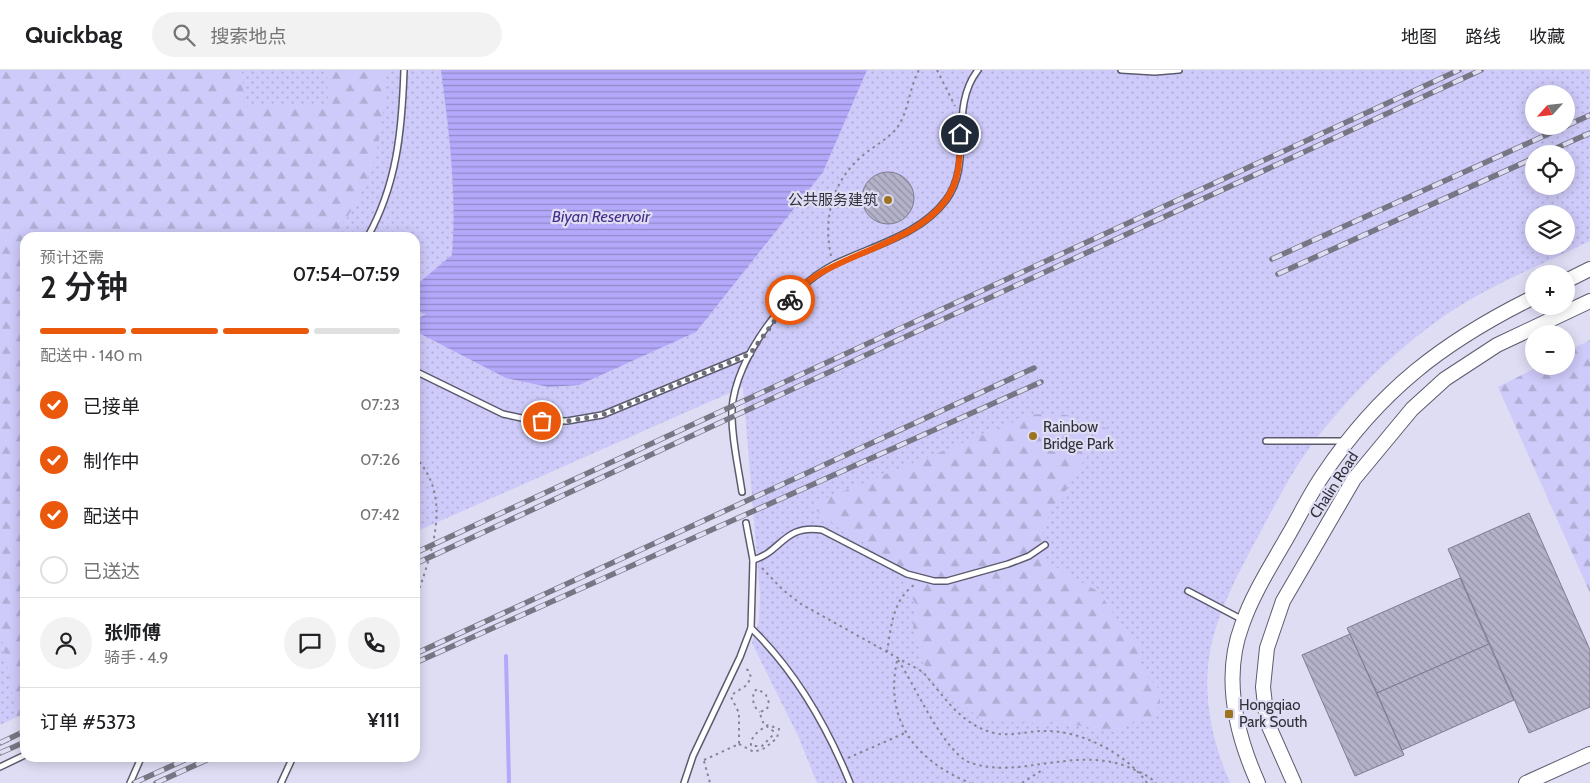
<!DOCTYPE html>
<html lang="zh">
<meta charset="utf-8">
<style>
:root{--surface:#fff;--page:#f2f2f2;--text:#202124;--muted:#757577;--line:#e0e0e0;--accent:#ea580c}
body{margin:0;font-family:Cabin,"Noto Sans SC",sans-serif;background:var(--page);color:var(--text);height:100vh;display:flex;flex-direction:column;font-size:19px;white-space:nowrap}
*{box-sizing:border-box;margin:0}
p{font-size:16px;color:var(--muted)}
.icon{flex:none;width:28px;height:28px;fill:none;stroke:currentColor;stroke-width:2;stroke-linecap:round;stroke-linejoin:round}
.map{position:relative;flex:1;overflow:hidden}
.panel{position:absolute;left:20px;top:162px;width:400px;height:530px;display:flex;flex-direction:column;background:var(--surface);border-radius:15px;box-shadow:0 2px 12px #0003}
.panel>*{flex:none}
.needle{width:32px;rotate:243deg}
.fabs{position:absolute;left:1525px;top:15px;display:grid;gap:10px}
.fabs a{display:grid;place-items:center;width:50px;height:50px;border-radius:50%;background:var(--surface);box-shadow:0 2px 12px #0003;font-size:25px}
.pin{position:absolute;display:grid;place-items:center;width:42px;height:42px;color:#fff;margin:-21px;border:2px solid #fff;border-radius:50%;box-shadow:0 1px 5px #0007}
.courier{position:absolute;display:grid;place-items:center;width:50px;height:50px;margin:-25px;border:4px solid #ea580c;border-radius:50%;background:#fff;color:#222;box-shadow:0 1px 6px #0007}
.summary em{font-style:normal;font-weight:600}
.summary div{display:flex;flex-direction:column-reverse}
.summary{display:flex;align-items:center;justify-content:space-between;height:85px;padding:0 20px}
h1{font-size:32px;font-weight:600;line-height:38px}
.bar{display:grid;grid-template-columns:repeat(4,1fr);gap:8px 5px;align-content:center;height:60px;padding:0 20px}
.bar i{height:6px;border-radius:4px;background:var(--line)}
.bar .selected{background:var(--accent)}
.bar p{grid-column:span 4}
.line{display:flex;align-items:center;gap:12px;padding:0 20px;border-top:1px solid var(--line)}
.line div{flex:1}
.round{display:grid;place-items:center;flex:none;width:52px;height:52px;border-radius:26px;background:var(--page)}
ol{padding:0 20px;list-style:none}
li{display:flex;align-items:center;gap:15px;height:55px}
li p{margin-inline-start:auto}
li .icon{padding:5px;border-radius:50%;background:var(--accent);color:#fff;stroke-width:4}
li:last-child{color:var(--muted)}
li i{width:28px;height:28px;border:2px solid var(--line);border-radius:50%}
header{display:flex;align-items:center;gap:30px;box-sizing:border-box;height:70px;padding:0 25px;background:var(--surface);border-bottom:1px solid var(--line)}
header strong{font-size:24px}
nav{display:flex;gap:28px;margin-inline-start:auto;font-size:18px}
.search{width:350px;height:45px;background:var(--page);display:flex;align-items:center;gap:12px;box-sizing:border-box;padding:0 18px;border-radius:28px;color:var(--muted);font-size:19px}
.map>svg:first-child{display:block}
</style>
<header>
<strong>Quickbag</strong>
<div class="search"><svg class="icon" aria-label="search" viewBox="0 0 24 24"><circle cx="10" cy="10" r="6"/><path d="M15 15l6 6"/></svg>搜索地点</div>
<nav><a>地图</a><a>路线</a><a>收藏</a></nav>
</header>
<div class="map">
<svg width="1590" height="713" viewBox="0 0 1590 713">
<defs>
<pattern id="grass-dots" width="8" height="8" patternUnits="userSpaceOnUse" patternTransform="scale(1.25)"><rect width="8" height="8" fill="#cecaf9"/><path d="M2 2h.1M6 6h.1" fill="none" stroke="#b1aed6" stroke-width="1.8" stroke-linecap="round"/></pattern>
<pattern id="forest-firs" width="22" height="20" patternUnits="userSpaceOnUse" patternTransform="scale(1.25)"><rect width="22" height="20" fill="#cecaf9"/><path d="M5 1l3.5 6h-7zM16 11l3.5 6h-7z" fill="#b1aed6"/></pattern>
<pattern id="water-rules" width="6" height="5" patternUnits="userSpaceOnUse" patternTransform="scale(1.25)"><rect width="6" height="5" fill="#b3a8f9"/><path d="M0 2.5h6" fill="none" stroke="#9289cb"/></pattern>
<pattern id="building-back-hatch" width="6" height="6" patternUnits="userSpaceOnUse" patternTransform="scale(1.25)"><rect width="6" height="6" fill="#b4b2c9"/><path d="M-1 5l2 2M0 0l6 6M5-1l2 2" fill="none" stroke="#9391a4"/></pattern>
</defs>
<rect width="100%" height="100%" fill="#deddf4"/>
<path fill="url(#grass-dots)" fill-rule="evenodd" d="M 0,0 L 1590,0 L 1590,171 C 1537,197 1480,219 1433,254 C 1386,289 1342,333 1308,380 C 1287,409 1272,441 1255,472 C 1237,505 1214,550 1209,588 C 1203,630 1213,674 1230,713 L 817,713 L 799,668 L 752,573 L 759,551 L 760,525 L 743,317 L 415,462 L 415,168 L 25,168 L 25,643 L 0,655 ZM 1534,24 L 1566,24 L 1566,56 L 1534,56 ZM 1534,84 L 1566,84 L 1566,116 L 1534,116 ZM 1534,144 L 1566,144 L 1566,176 L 1534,176 Z"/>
<g fill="url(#forest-firs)">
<path d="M 0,0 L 242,0 L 244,37 L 328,35 L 327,0 L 386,0 C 382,73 377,107 334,167 L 25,168 L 25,643 L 17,647 L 0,560 Z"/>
<path d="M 1590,270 L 1590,523 L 1498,317 L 1539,296 L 1566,296 L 1566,282 Z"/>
<path d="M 1034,344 L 1067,345 L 1108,359 L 1083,392 L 1067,419 L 1052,437 L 1042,465 L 1044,488 L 1063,502 L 1099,522 L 1128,565 L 1139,572 L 1140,591 L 1148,607 L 1160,620 L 1160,635 L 1149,651 L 1132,653 L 1114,662 L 1070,654 L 1003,652 L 980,648 L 949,625 L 923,593 L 913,559 L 915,533 L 902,510 L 880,481 L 835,456 L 815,439 L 817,432 Z"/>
</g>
<path fill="url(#water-rules)" d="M 441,0 L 867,0 L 823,102 L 696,262 L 579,315 L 549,317 L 506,308 L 415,261 L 415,250 L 426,244 L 415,240 L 415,216 L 452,185 C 457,122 449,62 441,0 Z"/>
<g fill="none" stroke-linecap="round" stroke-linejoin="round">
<path stroke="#b3a8f9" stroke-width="4" d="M 506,586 L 509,713"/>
</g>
<g fill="url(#building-back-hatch)" stroke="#7d7c90">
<circle cx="888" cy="128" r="26"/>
<path d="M 1529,443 L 1590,580 L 1590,637 L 1529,663 L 1448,479 Z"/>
<path d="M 1460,508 L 1489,574 L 1377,623 L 1347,558 Z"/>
<path d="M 1350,564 L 1404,685 L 1355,706 L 1302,585 Z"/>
<path d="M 1489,574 L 1514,630 L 1402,680 L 1377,623 Z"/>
</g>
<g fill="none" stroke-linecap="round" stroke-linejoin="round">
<g stroke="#5c5b6e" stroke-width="8">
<g id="lane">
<path d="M 1121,0 L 1155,2 L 1179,0"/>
<path d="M 367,168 C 397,115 402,60 404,0"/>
<path d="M 415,301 L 503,344 L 531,350 L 567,351 L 602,345 L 750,284"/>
<path d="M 1266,371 L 1344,371"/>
<path d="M 742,422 C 738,395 731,366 732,339 C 735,288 788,218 833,195 C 871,176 919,166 946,130 C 974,93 948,38 978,0"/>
<path d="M 753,490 C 782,482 783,454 822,460 L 907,504 L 934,511 L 947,511 L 1008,494 L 1029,486 L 1045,475"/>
<path d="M 1188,521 L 1243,550"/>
<path d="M 751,558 C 795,601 827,656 850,713"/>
<path d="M 0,697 L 25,685"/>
<path d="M 130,713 L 141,688"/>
<path d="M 281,713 L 292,689"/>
<path d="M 684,713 L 693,686 L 740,587 L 751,558 L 753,490 L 746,453"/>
</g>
</g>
<g stroke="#5c5b6e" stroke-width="16">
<g id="secondary">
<path d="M 1566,211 L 1590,199"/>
<path d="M 1258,713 C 1236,664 1222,608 1242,555 C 1253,523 1272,494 1289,464 C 1300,445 1310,424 1323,405 C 1380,320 1443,272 1534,227"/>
<path d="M 1294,713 L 1267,652 L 1263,617 L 1267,578 L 1283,531 L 1354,409 L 1412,339 L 1445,309 L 1497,275 L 1590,231"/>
<path d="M 1526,713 L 1590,684"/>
</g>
</g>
<g stroke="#868595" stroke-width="2" stroke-dasharray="2.5 4" stroke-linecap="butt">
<path d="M 937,0 L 955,36"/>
<path d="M 831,186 C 823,149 832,112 861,87 C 872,77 887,70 897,58 C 909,41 909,18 919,0"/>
<path d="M 415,387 C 451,424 434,475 420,517 L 415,520"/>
<path d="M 762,498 L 783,520 L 801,534 L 923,602 L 937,619"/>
<path d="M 887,582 C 891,558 892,531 914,515"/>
<path d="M 898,590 C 917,619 938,671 966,691 C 1017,713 1079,671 1137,701 C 1144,704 1150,707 1156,713"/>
<path d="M 897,591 C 884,652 917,691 970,713"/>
<path d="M 733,624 L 747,615 L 751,607 L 748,600 L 744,599"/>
<path d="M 739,674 L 754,682 L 765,678 L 777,668 L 779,659 L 768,655 C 760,660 750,666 751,676 L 762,676 L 773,665 L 773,661 C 764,654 762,654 760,642 L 767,639 L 769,633 L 766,625 L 758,619 L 754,621 C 752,630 753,637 760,642"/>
<path d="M 848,688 L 905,663"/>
<path d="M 704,690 L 739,674 L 739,643 L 731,627"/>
<path d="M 704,691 L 710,713"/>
<path d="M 1022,713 L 1044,699"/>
</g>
<use href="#lane" stroke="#fff" stroke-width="5"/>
<use href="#secondary" stroke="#fff" stroke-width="14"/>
<g stroke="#777684" stroke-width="5.5">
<g id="rail">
<path d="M 1566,56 L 1590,45"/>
<path d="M 1543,84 L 1590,63"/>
<path d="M 1272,189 L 1566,56"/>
<path d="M 1278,204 L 1534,88"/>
<path d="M 415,483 L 1459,0"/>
<path d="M 415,494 L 1481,0"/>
<path d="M 415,584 L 1034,298"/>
<path d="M 415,593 L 1041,312"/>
<path d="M 0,673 L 25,661"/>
<path d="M 0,683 L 25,672"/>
<path d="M 134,713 L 189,688"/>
<path d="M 156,713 L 211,688"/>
</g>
</g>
<use href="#rail" stroke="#deddf4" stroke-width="4" stroke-dasharray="11" stroke-linecap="butt"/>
<path stroke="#868595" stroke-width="2" stroke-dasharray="2.5 4" stroke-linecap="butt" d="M 937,619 C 952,638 969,657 994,663 C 1010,667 1027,661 1044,661 C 1080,660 1126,683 1147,713"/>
</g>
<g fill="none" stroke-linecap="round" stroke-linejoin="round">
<path stroke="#6e6d7a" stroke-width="5" stroke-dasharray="0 9" d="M 542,351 L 568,351 L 602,345 L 750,284 L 790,230"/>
<path stroke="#ea580c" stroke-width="6" d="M 790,230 L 807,212 L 819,204 C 860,179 933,165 953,117 C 960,102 960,81 960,64"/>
</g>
<g fill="#9d7321" stroke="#deddf4" stroke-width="2">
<circle cx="888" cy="130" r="5"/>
<circle cx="1033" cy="366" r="5"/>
<rect x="1224" y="639" width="10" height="10" rx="2.5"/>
</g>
<g text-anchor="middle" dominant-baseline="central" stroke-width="4.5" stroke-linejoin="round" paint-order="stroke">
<g font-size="15" fill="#313039" stroke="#deddf4" text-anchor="start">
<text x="878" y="130" text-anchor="end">公共服务建筑</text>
<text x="1043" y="357">Rainbow<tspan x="1043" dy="17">Bridge Park</tspan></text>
<text x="1239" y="635">Hongqiao<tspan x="1239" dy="17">Park South</tspan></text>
</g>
<g font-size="15" fill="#313039" stroke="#deddf4">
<text transform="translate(1334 415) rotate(-57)">Chalin Road</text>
</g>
<g font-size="16" font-style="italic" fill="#452e89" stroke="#deddf4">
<text x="601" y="146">Biyan Reservoir</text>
</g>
</g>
</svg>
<div class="fabs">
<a><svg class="needle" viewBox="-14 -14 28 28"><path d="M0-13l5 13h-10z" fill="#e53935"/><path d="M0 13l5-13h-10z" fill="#757577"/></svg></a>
<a><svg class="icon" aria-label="locate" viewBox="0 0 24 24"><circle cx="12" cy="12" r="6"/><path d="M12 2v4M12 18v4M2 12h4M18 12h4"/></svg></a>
<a><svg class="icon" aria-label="layers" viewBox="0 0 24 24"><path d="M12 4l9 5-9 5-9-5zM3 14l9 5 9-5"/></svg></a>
<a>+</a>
<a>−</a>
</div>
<div class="pin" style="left:542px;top:351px;background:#ea580c"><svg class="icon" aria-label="bag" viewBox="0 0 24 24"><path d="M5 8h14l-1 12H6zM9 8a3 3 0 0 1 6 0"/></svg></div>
<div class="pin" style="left:960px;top:64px;background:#1f2937"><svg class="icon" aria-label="home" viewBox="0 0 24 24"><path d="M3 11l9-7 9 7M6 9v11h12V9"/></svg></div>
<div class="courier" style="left:790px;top:230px"><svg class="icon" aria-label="bike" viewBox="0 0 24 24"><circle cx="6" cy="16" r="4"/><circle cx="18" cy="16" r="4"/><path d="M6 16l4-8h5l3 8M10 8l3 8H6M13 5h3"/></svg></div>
<section class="panel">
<div class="summary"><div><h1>2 分钟</h1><p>预计还需</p></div><em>07:54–07:59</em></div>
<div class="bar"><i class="selected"></i><i class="selected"></i><i class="selected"></i><i></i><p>配送中 · 140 m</p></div>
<ol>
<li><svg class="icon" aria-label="check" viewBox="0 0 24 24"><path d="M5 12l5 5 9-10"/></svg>已接单<p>07:23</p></li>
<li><svg class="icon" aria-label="check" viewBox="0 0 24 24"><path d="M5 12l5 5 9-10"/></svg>制作中<p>07:26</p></li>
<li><svg class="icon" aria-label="check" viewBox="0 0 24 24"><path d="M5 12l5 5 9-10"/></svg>配送中<p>07:42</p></li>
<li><i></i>已送达</li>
</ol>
<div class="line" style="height:90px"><a class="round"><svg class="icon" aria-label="person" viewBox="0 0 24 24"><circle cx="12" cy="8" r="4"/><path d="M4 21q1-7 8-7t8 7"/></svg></a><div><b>张师傅</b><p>骑手 · 4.9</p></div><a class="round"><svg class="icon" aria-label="chat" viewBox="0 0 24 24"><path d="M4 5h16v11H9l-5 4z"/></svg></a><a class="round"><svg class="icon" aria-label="phone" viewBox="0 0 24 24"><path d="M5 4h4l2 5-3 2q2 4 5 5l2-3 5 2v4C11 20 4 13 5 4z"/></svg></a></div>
<div class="line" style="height:65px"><div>订单 #5373</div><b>¥111</b></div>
</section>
</div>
